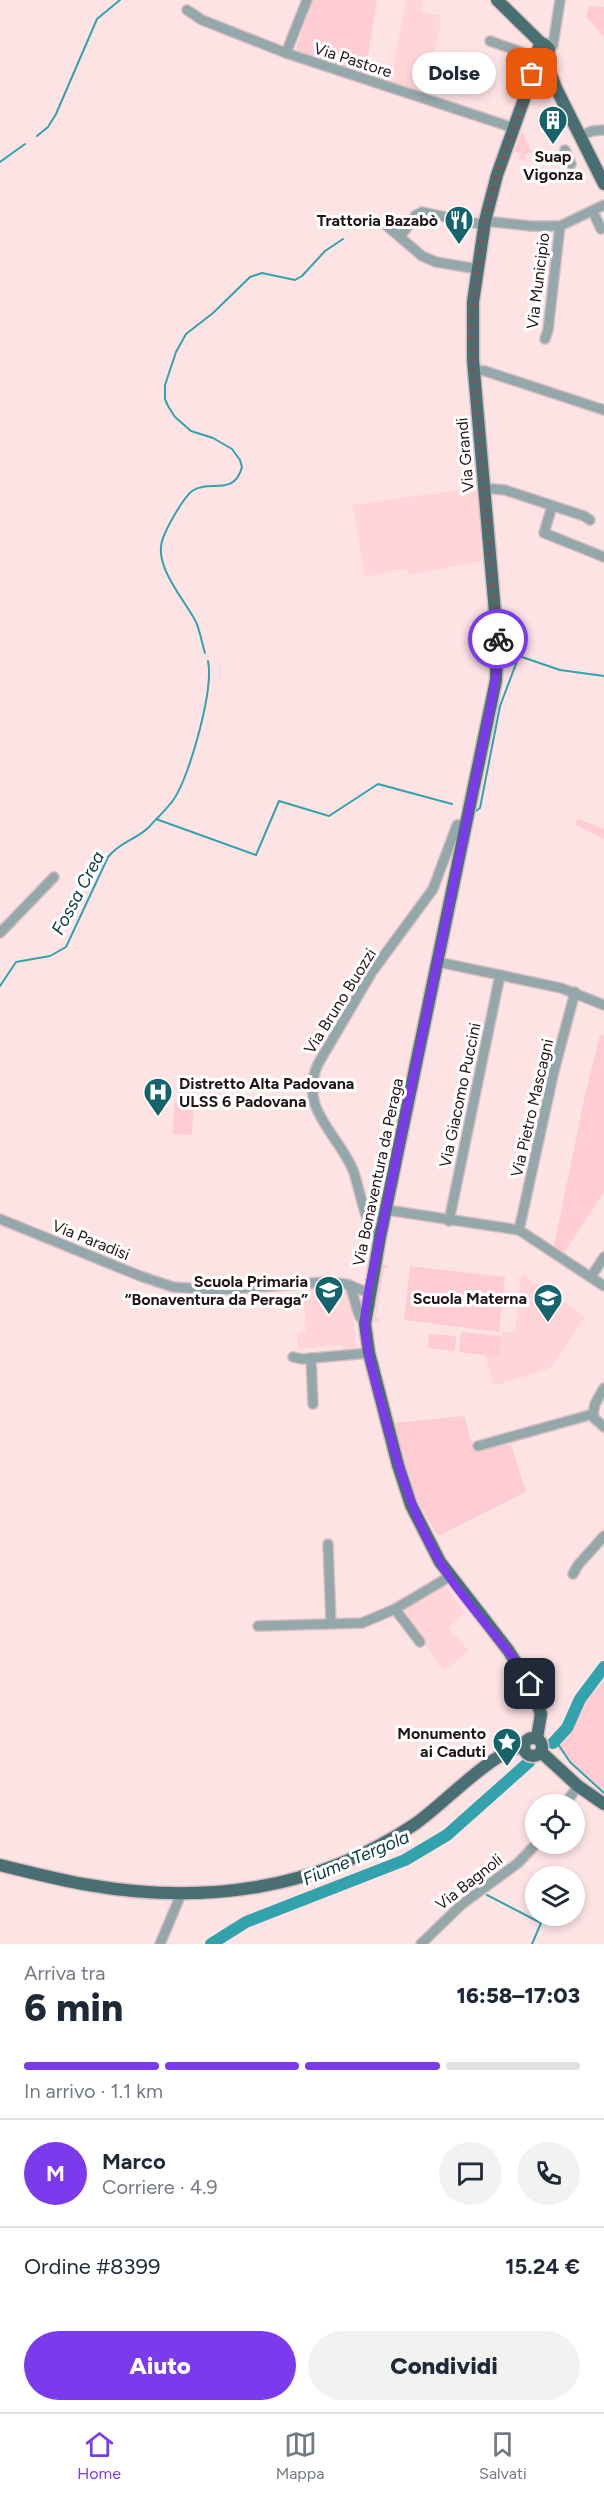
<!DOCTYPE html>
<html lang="it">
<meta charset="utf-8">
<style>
:root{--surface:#fff;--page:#f2f2f3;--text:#1f2937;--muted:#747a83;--line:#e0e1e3;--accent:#7c3aed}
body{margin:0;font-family:Figtree,sans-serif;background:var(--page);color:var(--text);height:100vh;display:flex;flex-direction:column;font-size:22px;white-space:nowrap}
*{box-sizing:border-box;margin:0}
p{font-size:20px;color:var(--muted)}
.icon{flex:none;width:33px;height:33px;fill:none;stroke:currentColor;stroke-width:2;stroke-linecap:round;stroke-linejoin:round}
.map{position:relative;height:1944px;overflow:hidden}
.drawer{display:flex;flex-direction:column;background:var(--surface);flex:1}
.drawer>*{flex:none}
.tools{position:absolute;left:525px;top:1794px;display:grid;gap:12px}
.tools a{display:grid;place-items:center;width:60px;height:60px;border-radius:50%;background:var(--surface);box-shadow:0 3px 9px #0003;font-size:30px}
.pin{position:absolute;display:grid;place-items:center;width:51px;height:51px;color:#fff;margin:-26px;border-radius:12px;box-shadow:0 3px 9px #0006}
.courier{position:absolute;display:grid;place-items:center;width:60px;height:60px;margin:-30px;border:4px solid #7c3aed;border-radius:50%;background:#fff;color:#222;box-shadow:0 2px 8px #0007}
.bubble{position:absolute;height:42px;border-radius:21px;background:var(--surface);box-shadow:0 3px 9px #0003;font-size:20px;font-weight:800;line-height:42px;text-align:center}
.overview em{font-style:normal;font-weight:800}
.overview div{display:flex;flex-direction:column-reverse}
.overview{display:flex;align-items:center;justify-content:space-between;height:102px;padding:0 24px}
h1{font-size:39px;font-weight:800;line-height:45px}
.bar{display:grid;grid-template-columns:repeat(4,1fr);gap:9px 6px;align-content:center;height:72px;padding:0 24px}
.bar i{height:8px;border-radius:4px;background:var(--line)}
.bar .selected{background:var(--accent)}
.bar p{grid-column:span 4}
.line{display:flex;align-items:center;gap:15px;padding:0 24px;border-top:2px solid var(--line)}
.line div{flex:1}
.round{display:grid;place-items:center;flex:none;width:63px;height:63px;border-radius:32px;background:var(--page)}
.action{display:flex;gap:12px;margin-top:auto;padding:12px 24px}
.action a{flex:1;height:69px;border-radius:36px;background:var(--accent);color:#fff;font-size:24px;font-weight:800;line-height:69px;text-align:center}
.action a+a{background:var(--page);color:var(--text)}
.tabs{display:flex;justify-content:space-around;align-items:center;height:84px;border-top:2px solid var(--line);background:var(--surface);font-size:16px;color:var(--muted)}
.tabs a{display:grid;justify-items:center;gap:3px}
.tabs .selected{color:var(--accent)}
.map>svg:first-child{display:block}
</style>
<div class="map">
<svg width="604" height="1944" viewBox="0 0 604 1944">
<rect width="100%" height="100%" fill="#fee3e5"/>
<g fill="#ffd5d8">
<path d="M 406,0 L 423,0 L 421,12 L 440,15 L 439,21 L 441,22 L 425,92 L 391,82 Z"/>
<path d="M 477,487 L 482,561 L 409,575 L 407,569 L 365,577 L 353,505 Z"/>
<path d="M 521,1273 L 586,1317 L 550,1368 L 494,1386 L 485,1355 L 500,1356 L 503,1331 L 515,1333 Z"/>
<path d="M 340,1288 L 348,1292 L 350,1298 L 357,1348 L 343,1349 L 342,1345 L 298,1349 L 297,1333 L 306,1331 L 303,1289 Z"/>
<path d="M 442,1588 L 447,1588 L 464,1612 L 449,1628 L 469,1651 L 444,1671 L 404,1615 L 403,1609 Z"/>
</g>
<g fill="#feccd1">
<path d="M 313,0 L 377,0 L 365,74 L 298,51 L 296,48 Z"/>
<path d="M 589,6 L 604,7 L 604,37 L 586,17 Z"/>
<path d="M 522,131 L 531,151 L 536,149 L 537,152 L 534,157 L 531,152 L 524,155 L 526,160 L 519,159 L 521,154 L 514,152 Z"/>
<path d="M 578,819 L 604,829 L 604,839 L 576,825 Z"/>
<path d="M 600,1035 L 604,1037 L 604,1192 L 564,1253 L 554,1246 L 585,1095 Z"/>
<path d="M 176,1102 L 194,1104 L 192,1135 L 173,1134 L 174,1105 Z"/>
<path d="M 383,1264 L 387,1265 L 389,1268 L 384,1268 L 376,1318 L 381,1320 L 374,1323 Z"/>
<path d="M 410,1266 L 505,1277 L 499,1332 L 404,1320 Z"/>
<path d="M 461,1332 L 502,1336 L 500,1357 L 459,1352 Z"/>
<path d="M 429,1334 L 456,1336 L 455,1351 L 428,1348 Z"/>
<path d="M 464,1416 L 474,1451 L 505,1443 L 507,1446 L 511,1445 L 526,1492 L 438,1536 L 417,1500 L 393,1423 Z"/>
<path d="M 604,1680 L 604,1792 L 586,1778 L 557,1748 L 571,1730 L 584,1702 Z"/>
</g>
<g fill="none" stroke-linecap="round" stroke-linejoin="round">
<g stroke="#32a3ad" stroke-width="2">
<path d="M 37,136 L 48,127 L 56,114 L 97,19 L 120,0"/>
<path d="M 0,162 L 25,144"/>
<path d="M 205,653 C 202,643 200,631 196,622 C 185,600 152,565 163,538 C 167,527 183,498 192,491 C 210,479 234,497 242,467 L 240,460 L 232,449 L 213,438 L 191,431 L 175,417 L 168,406 L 165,399 L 165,385 L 176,352 L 186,334 L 213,313 L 250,277 L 262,273 L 295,280 L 302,276 L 325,251 L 343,239"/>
<path d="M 476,811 L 480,808 L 500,706 L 519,656 L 560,670 L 604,676"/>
<path d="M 156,819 L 256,855 L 279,801 L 329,816 L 378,784 L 452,804"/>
<path d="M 0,986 L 16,962 L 50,956 L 66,947 L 108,857 C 121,841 136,840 149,827 C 157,818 167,809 174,799 C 190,775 214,689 208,661"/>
<path d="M 556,1741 L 570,1762 L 604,1793"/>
<path d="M 487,1895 L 541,1923 L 532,1944"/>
</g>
<g stroke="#32a3ad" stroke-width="12">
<path d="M 553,1743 L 567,1728 L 580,1699 L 604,1667"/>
<path d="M 211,1944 L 246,1922 L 405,1860 L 447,1835 L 529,1762"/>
</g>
<g stroke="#d7bec0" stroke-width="12">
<g id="minor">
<path d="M 187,10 L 202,20 L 286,53 L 514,128"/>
<path d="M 490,41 L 538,58"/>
<path d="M 549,52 L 553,45 L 560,0"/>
<path d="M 286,53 L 307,0"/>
<path d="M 580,136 L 592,131 L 604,130"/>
<path d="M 565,150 L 571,164"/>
<path d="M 595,216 L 601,229"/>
<path d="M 485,221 L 531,226 L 560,226 L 604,205"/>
<path d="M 387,226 L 422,256 L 436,262 L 478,269"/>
<path d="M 400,237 L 416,215 L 422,212 L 484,225"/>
<path d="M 545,339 L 548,330 L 560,226"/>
<path d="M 474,370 L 485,371 L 604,410"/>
<path d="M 484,488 L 505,490 L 584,516 L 590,520"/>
<path d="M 552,506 L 544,533 L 604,557"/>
<path d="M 0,933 L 54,877"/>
<path d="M 438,962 L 561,988 L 604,1005"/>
<path d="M 387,1210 L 519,1230 L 604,1286"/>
<path d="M 0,1219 L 140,1276 L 173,1287 L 218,1290 L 326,1282 L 346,1284 L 369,1293"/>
<path d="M 449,1221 L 500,975"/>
<path d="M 519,1230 L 554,1071 L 575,992"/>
<path d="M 380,1237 C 366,1232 359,1185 353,1170 C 337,1132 298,1109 318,1064 L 372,972 L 433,889 L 457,825 L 466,824"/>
<path d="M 591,1277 L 604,1257"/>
<path d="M 350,1285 L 359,1315 L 365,1324"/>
<path d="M 293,1357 L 302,1359 L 369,1353"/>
<path d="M 311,1358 L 313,1404"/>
<path d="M 593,1414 L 595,1404 L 604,1388"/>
<path d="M 593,1414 L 595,1419 L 604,1427"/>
<path d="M 478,1446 L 593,1414"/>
<path d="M 328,1544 L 331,1623"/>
<path d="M 573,1574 L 578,1565 L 604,1536"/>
<path d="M 395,1609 L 420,1642"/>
<path d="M 258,1626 L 362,1623 L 395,1609 L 449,1577"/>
<path d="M 565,1804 L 578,1786"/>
<path d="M 160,1944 L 182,1892"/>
<path d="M 421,1944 L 461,1905 L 518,1863 L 536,1844"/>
</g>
</g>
<g stroke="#d7bec0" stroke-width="15">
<g id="major">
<path d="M 497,0 L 542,44"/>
<path d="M 544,44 L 549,49 L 549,71 L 543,76 C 536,70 535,53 540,45 Z"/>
<path d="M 549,69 L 556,88 L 604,184"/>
<circle cx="533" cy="1747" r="9"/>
<path d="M 537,1738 L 541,1714 L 530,1684 L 508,1650 L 440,1562 L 411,1505 L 398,1465 L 369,1353 L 365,1324 L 380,1237 L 496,680 L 497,635 L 473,360 L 473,302 L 485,221 L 497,175 L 538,60"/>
<path d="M 541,1752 L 578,1786 L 604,1804"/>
<path d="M 0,1865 C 29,1872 59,1880 89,1885 C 204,1905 317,1890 415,1824 C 444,1804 492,1751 524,1746"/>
</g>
</g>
<use href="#minor" stroke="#94a7aa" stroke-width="9"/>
<use href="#major" stroke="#4a6f73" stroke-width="12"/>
</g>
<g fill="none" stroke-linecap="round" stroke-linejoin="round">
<path stroke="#705c5e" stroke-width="6" stroke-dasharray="0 10.8" d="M 498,639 L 473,360 L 472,316 L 484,225 L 497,175 L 529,88 L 532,74"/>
<path stroke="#7c3aed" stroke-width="8" d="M 498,639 L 497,667 L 492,699 L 380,1237 C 375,1265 365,1294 365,1322 C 365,1350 375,1379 382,1407 C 398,1466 414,1524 448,1575 C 473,1613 507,1644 530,1684"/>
</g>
<defs>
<g id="building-pin" transform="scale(1.5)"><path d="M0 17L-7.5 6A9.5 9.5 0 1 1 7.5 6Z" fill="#15646b" stroke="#fff"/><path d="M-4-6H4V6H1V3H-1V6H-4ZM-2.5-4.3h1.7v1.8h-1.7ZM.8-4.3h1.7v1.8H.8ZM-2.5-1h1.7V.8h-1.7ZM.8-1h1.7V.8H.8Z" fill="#fff"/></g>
<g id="restaurant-pin" transform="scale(1.5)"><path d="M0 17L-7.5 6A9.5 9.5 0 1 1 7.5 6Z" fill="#15646b" stroke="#fff"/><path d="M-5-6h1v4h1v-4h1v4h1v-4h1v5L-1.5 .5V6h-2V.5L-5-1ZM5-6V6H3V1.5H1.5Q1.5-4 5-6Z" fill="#fff"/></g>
<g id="hospital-pin" transform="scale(1.5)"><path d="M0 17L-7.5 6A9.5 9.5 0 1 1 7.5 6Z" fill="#15646b" stroke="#fff"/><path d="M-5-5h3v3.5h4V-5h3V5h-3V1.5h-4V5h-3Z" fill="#fff"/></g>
<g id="school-pin" transform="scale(1.5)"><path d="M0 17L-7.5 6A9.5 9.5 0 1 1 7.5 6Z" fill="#15646b" stroke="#fff"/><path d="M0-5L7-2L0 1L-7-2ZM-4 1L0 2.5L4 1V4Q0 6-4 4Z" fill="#fff"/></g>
<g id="sight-pin" transform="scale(1.5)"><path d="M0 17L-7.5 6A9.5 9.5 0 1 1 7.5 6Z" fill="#15646b" stroke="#fff"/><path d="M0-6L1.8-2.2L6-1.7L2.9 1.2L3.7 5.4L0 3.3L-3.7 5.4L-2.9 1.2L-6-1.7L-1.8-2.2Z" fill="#fff"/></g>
</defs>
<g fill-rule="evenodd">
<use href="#building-pin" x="553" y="120"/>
<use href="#restaurant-pin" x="459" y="220"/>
<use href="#hospital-pin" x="158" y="1092"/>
<use href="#school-pin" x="329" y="1290"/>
<use href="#school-pin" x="548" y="1298"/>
<use href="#sight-pin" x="507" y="1742"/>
</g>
<g text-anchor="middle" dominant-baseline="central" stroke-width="6" stroke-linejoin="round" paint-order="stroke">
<g font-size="16" fill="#231416" stroke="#fff">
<text transform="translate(353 60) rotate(18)">Via Pastore</text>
<text transform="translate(538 281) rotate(-83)">Via Municipio</text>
<text transform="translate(465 455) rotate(-95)">Via Grandi</text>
<text transform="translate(340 1001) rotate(-58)">Via Bruno Buozzi</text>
<text transform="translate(460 1095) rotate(-78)">Via Giacomo Puccini</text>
<text transform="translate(532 1108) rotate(-77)">Via Pietro Mascagni</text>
<text transform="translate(378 1172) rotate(-78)">Via Bonaventura da Peraga</text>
<text transform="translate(91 1240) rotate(22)">Via Paradisi</text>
<text transform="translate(469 1882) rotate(-38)">Via Bagnoli</text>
</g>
<g font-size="16" font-weight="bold" fill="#231416" stroke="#fff" text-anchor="end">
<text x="553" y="156" text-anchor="middle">Suap<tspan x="553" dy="18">Vigonza</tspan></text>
<text x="438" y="220">Trattoria Bazabò</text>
<text x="179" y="1083" text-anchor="start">Distretto Alta Padovana<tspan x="179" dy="18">ULSS 6 Padovana</tspan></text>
<text x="308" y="1281">Scuola Primaria<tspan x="308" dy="18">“Bonaventura da Peraga”</tspan></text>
<text x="527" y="1298">Scuola Materna</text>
<text x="486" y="1733">Monumento<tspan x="486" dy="18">ai Caduti</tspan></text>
</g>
<g font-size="18" font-style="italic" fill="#05393e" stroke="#fff">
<text transform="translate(78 893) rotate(-62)">Fossa Crea</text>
<text transform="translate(356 1858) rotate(-23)">Fiume Tergola</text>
</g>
</g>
</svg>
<div class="tools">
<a><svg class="icon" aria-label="locate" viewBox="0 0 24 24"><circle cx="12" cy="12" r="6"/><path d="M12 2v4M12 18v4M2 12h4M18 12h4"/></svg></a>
<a><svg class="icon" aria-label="layers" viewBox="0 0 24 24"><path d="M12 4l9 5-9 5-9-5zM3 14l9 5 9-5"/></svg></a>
</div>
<div class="pin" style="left:532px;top:74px;background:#ea580c"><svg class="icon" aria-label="bag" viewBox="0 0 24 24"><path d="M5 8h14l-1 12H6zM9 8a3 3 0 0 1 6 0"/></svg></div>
<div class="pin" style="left:530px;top:1684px;background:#1f2937"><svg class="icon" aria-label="home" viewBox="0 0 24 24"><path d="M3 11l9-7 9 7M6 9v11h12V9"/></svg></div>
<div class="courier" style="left:498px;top:639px"><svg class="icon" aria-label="bike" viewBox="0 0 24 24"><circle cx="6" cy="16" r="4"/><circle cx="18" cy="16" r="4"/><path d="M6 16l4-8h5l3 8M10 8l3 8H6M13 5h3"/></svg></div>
<div class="bubble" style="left:412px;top:52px;width:84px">Dolse</div>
</div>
<section class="drawer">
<div class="overview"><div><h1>6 min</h1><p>Arriva tra</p></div><em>16:58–17:03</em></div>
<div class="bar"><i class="selected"></i><i class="selected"></i><i class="selected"></i><i></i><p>In arrivo · 1.1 km</p></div>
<div class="line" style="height:108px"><b class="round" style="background:var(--accent);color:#fff">M</b><div><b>Marco</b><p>Corriere · 4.9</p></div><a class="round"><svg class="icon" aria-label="chat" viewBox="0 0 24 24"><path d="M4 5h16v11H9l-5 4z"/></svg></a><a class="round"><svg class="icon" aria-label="phone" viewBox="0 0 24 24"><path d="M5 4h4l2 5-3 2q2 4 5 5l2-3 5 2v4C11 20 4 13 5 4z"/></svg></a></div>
<div class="line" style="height:78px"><div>Ordine #8399</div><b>15.24 €</b></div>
<div class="action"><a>Aiuto</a><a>Condividi</a></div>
</section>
<nav class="tabs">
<a class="selected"><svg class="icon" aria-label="home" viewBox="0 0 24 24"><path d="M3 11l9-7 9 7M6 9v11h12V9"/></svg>Home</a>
<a><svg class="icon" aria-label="map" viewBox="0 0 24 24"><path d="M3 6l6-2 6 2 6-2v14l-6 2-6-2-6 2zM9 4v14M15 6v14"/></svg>Mappa</a>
<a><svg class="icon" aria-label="saved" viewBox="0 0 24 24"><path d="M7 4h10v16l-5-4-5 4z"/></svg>Salvati</a>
</nav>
